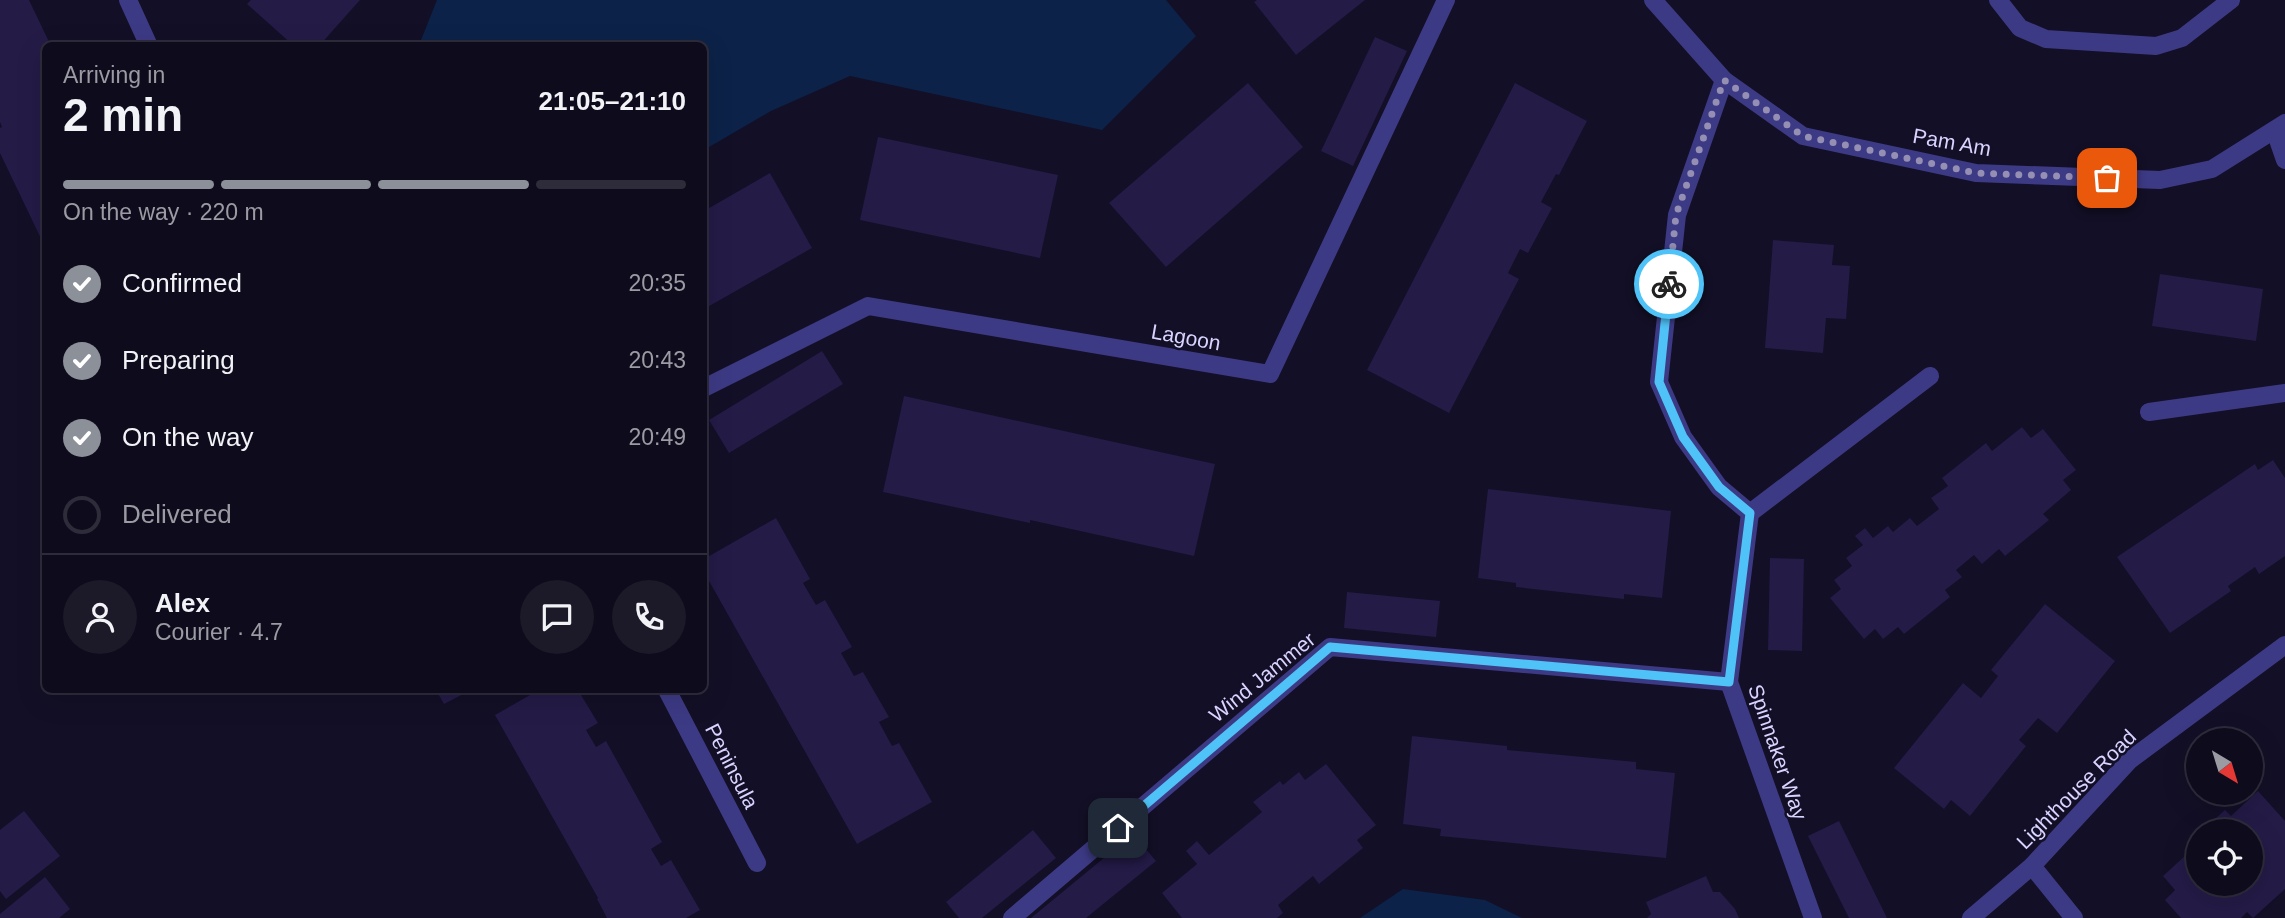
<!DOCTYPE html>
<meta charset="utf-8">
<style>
:root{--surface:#0e0b1c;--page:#1c1929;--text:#f1f3f6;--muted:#9b9ba3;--line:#2e2b3b;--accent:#8c9099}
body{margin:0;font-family:Arial,sans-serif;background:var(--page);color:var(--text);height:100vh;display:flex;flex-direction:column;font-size:26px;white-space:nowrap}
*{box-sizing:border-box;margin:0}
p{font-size:23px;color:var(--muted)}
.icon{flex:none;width:38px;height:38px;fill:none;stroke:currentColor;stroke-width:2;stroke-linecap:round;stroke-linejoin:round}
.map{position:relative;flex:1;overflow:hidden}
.side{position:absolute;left:42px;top:42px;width:665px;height:651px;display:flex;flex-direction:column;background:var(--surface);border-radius:10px;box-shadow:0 7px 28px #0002,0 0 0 2px var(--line)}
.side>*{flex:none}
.needle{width:46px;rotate:142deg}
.controls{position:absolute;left:2186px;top:728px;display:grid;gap:14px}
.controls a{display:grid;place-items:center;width:77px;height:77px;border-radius:50%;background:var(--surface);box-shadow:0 7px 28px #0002,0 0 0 2px var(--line);font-size:35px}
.pin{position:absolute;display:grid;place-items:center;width:60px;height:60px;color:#fff;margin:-30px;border-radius:14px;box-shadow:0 4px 10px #0006}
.courier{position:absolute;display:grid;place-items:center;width:70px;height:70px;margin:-35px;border:5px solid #4fc3f7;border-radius:50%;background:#fff;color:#222;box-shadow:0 2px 9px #0007}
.headline em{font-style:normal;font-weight:600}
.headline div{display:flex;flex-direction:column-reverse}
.headline{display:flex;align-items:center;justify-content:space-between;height:119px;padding:0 21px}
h1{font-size:46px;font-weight:600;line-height:52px}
.bar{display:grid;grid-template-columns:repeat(4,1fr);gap:10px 7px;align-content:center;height:84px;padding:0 21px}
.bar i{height:9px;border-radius:5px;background:var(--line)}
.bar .on{background:var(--accent)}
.bar p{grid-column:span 4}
.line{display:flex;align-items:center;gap:18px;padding:0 21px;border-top:2px solid var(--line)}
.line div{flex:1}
.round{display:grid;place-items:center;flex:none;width:74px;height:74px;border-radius:37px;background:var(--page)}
ol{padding:0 21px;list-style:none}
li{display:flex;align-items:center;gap:21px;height:77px}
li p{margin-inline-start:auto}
li .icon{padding:7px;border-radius:50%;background:var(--accent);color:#fff;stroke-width:4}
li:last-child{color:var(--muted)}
li i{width:38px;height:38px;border:4px solid var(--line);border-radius:50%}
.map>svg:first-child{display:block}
</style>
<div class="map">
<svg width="2285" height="918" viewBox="0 0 2285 918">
<rect width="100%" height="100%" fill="#130f26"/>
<g fill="#0c2248">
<path d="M 437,0 L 1166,0 L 1196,36 L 1102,130 L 850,76 L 771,111 L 704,150 L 704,46 L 419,45 Z"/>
<path d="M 1403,889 L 1485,900 L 1522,918 L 1360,918 Z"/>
</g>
<g fill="#241b47">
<path d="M 0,0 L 29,0 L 51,46 L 46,46 L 46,249 L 0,153 L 0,128 L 2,127 L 0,122 Z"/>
<path d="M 251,0 L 360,0 L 319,46 L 313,46 L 308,42 L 305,46 L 294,46 L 247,4 Z"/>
<path d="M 1257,0 L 1365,0 L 1296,55 L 1254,2 Z"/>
<path d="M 1375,37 L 1407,51 L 1353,166 L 1321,151 Z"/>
<path d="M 1248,83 L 1303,147 L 1166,267 L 1109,203 Z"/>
<path d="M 1515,83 L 1587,121 L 1559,175 L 1556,174 L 1541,202 L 1552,208 L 1528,253 L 1520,249 L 1508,273 L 1519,279 L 1449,413 L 1367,370 Z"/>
<path d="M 878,137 L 1058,175 L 1040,258 L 860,220 Z"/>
<path d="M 770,173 L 812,248 L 704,309 L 704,211 Z"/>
<path d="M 1773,240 L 1834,245 L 1832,265 L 1850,266 L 1846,319 L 1826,318 L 1823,353 L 1765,348 Z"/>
<path d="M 2160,274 L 2263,289 L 2256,341 L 2152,326 Z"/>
<path d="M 822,351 L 843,384 L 729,453 L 709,420 Z"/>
<path d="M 904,396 L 1215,464 L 1194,556 L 1030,520 L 1030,523 L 883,492 Z"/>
<path d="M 2022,427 L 2031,438 L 2043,429 L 2076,470 L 2063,480 L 2071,490 L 2043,514 L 2049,520 L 2005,556 L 1999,549 L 1982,564 L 1974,555 L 1956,570 L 1962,577 L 1945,590 L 1950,597 L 1904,634 L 1898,627 L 1883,639 L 1875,629 L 1864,639 L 1830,598 L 1841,589 L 1834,580 L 1852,566 L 1846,558 L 1863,545 L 1855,536 L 1865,528 L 1873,538 L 1888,526 L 1893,532 L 1910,518 L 1917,526 L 1939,509 L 1931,498 L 1948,486 L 1942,478 L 1986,443 L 1992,451 Z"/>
<path d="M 2273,460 L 2285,478 L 2285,556 L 2259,574 L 2255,567 L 2228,586 L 2231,591 L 2170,633 L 2117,557 L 2255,464 L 2258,470 Z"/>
<path d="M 1488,489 L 1671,511 L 1662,598 L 1624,594 L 1624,599 L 1516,587 L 1516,583 L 1478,578 Z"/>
<path d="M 776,518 L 810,579 L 803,583 L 816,605 L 825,600 L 852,647 L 841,653 L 854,676 L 863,672 L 889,717 L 879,722 L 892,746 L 899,743 L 932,802 L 857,844 L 704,572 L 704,559 Z"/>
<path d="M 1770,558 L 1804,559 L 1802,651 L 1768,650 Z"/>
<path d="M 1347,592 L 1440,601 L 1436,637 L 1344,628 Z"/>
<path d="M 2045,604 L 2115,661 L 2057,733 L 2038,718 L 2019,740 L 2026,746 L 1970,816 L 1951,800 L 1944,809 L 1894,768 L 1963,683 L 1981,698 L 1998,676 L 1991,670 Z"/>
<path d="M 436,690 L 471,690 L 444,704 Z"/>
<path d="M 539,690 L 578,690 L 598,723 L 586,730 L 596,747 L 606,741 L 662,842 L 651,849 L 661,866 L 671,860 L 700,910 L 686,918 L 607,918 L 597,899 L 598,898 L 495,715 Z"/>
<path d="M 1412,736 L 1507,746 L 1507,750 L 1636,762 L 1636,769 L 1675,773 L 1666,858 L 1440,836 L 1441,829 L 1403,824 Z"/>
<path d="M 1326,764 L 1376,825 L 1357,840 L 1363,848 L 1319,884 L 1313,876 L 1278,905 L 1283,913 L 1277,918 L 1182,918 L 1162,893 L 1197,864 L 1186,851 L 1197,841 L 1209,855 L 1262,812 L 1253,802 L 1280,781 L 1283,785 L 1299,772 L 1305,780 Z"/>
<path d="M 2258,791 L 2285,821 L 2285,889 L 2253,918 L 2247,912 L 2241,918 L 2181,918 L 2165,900 L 2175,890 L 2163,876 L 2198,844 L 2198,884 L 2250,884 L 2250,831 L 2208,831 L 2205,828 L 2225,810 L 2231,816 Z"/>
<path d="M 24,811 L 60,856 L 6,899 L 0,891 L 0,830 Z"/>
<path d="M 1839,821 L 1887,918 L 1849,918 L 1808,836 Z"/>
<path d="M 1033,830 L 1056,858 L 982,918 L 959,918 L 946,902 Z"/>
<path d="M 1133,834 L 1156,861 L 1086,918 L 1031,918 Z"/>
<path d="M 1706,876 L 1713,892 L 1720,892 L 1735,909 L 1739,918 L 1647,918 L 1651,914 L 1646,902 Z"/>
<path d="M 45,877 L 70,909 L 59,918 L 0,918 L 0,914 Z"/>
</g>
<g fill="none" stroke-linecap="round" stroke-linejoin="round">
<g stroke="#3d3a85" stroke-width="18">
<path d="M 128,0 L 149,46"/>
<path d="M 1653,0 L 1724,80 L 1803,136 L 1976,173 L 2160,180 L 2212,169 L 2285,123"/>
<path d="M 1998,0 L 2020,28 L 2046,39 L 2156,46 L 2182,38 L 2231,0"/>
<path d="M 1724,80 L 1677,215 L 1659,382 L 1683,437 L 1719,487 L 1750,513 L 1729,682 L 1813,918"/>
<path d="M 2275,131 L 2285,160"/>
<path d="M 704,388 L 868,306 L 1270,374 L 1446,0"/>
<path d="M 2149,412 L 2285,393"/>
<path d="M 1750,513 L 1930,376"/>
<path d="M 667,690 L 757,863"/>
<path d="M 2032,866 L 2074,918"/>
<path d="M 1012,918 L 1330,647 L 1729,682"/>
<path d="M 1971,918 L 2032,866 L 2130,760 L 2285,645"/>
</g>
</g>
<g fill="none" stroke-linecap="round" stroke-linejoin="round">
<path stroke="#948fb3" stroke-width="7" stroke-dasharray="0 12.6" d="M 1669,284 L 1676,215 L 1724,80 L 1803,136 L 1976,173 L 2107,178"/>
<path stroke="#4fc3f7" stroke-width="9" d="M 1118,828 L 1330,647 L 1729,682 L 1750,513 L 1719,487 L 1683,437 L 1659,382 L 1669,284"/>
</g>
<g text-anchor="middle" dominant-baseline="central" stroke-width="5" stroke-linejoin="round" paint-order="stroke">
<g font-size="21" fill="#d9d4ff" stroke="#130f26">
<text transform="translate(1952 142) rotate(10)">Pam Am</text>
<text transform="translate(1186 337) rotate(10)">Lagoon</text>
<text transform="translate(1262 677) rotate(-39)">Wind Jammer</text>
<text transform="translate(1778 752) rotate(71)">Spinnaker Way</text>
<text transform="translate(732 766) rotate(63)">Peninsula</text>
<text transform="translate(2076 789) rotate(-45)">Lighthouse Road</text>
</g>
</g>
</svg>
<div class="controls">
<a><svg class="needle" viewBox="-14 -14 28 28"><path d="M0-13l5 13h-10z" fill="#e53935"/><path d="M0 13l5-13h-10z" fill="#9b9ba3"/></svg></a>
<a><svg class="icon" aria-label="locate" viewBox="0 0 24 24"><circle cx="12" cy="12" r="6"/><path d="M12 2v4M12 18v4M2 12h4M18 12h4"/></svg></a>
</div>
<div class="pin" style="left:2107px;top:178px;background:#ea580c"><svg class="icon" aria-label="bag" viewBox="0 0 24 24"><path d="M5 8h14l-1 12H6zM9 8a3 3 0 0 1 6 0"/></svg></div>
<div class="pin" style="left:1118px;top:828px;background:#1f2937"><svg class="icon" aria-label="home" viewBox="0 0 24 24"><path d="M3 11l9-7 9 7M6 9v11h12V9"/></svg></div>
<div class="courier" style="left:1669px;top:284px"><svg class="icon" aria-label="bike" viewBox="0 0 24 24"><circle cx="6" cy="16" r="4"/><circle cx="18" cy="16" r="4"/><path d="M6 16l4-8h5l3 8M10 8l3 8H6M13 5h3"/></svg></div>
<section class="side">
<div class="headline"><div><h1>2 min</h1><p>Arriving in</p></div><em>21:05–21:10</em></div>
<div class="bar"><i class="on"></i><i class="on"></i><i class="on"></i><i></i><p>On the way · 220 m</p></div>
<ol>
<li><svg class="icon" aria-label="check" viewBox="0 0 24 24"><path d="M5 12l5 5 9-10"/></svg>Confirmed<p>20:35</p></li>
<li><svg class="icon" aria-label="check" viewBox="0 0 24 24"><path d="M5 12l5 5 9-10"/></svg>Preparing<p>20:43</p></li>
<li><svg class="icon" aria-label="check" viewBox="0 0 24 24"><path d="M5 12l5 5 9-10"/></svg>On the way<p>20:49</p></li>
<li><i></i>Delivered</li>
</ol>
<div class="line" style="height:126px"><a class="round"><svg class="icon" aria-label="person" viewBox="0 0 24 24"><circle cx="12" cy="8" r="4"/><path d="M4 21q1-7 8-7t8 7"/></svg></a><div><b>Alex</b><p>Courier · 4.7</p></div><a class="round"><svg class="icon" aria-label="chat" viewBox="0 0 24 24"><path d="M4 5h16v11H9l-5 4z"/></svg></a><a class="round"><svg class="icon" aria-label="phone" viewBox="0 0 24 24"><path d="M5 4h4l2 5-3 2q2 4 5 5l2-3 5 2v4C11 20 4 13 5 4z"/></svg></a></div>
</section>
</div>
